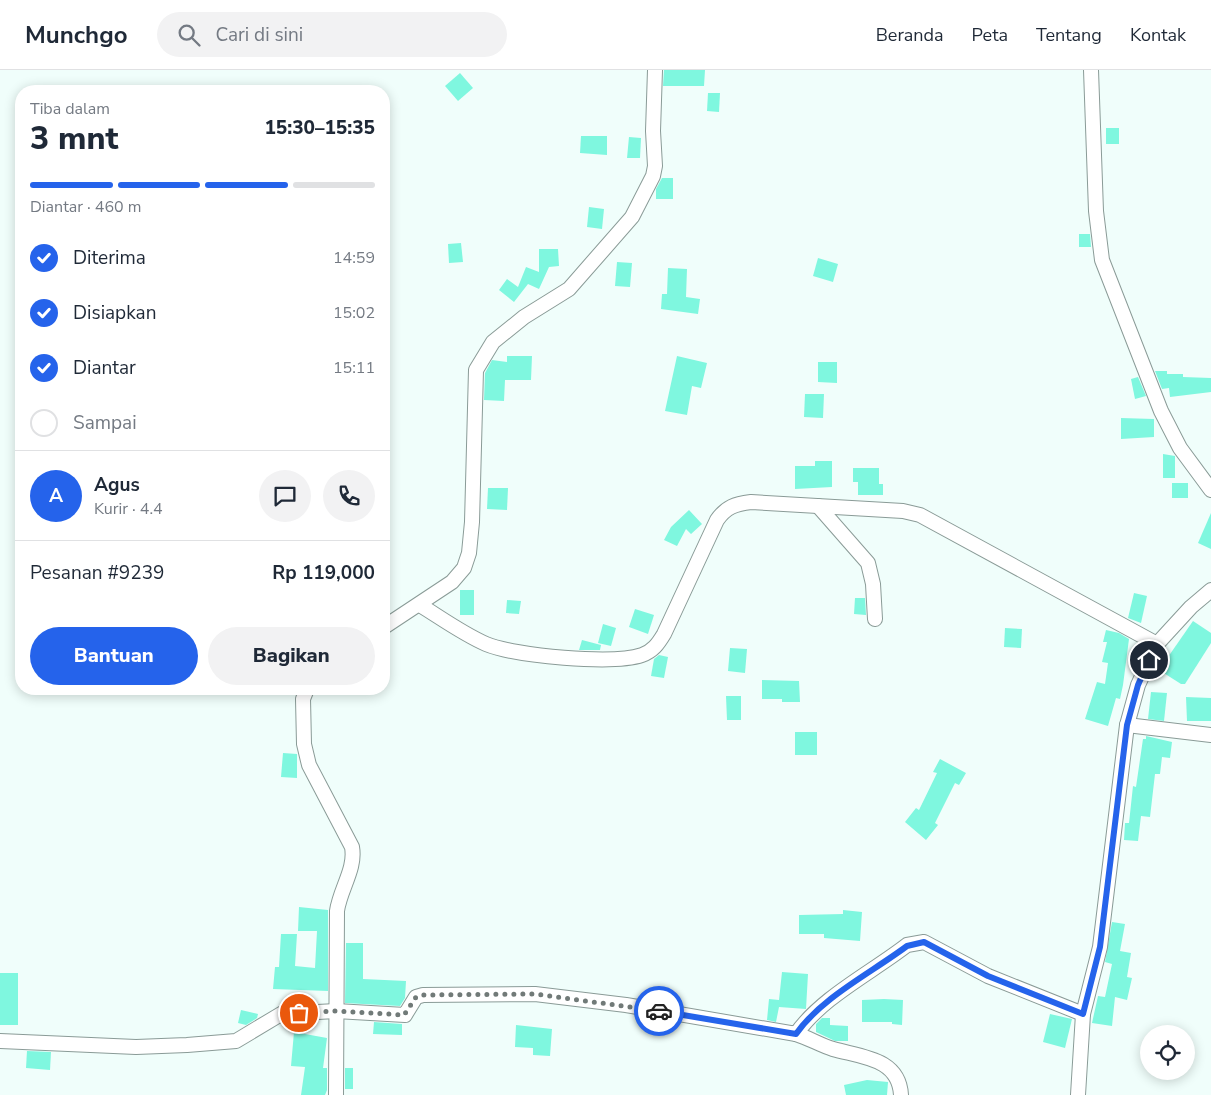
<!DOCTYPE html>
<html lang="id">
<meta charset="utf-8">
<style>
:root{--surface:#fff;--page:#f2f2f3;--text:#1f2937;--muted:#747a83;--line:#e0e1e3;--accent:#2563eb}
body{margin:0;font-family:"Nunito Sans",sans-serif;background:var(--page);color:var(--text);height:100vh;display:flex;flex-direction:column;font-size:19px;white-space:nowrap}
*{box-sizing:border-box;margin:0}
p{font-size:16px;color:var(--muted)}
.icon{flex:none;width:28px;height:28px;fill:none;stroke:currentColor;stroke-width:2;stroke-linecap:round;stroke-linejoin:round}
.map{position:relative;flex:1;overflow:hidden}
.panel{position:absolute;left:15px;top:15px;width:375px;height:610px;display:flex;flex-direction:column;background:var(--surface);border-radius:20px;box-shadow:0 2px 12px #0003}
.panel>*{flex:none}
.fabs{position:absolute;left:1140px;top:955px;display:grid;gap:10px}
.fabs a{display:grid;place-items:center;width:55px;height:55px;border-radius:50%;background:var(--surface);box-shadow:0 2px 12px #0003;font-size:25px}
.pin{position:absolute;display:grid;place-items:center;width:42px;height:42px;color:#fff;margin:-21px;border:2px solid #fff;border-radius:50%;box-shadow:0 1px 5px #0007}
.courier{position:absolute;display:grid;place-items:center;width:50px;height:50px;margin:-25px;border:4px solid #2563eb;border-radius:50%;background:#fff;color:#222;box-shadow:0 1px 6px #0007}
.overview em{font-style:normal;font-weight:800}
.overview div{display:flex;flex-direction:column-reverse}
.overview{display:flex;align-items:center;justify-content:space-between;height:85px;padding:0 15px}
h1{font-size:32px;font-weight:800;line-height:38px}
.bar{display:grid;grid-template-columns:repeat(4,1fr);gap:8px 5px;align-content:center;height:60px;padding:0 15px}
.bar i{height:6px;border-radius:4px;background:var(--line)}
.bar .selected{background:var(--accent)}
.bar p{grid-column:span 4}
.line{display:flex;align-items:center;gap:12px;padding:0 15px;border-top:1px solid var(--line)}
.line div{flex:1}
.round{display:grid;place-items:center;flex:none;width:52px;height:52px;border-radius:26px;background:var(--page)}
ol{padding:0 15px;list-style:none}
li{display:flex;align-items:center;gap:15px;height:55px}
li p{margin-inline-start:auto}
li .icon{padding:5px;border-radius:50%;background:var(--accent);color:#fff;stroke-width:4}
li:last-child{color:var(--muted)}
li i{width:28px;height:28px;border:2px solid var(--line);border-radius:50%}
.cta{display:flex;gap:10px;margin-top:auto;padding:10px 15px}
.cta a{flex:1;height:58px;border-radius:30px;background:var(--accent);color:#fff;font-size:20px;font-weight:800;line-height:58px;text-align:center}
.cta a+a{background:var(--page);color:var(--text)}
header{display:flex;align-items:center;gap:30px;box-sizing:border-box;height:70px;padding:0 25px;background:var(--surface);border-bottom:1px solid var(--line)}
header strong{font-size:24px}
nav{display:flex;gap:28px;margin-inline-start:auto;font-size:18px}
.search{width:350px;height:45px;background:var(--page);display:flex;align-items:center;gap:12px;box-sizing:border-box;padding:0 18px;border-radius:28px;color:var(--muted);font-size:19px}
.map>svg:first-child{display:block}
</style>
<header>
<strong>Munchgo</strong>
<div class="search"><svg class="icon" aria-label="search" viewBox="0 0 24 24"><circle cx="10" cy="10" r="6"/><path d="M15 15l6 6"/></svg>Cari di sini</div>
<nav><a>Beranda</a><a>Peta</a><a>Tentang</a><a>Kontak</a></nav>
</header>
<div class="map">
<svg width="1211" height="1025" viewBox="0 0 1211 1025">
<rect width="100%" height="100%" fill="#f0fefb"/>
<g fill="#7ff7df">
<path d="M 664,0 L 705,0 L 704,16 L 663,16 Z"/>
<path d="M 460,3 L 473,18 L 458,31 L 445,16 Z"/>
<path d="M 708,23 L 720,23 L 719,42 L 707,41 Z"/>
<rect x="1106" y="58" width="13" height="16"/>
<path d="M 581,66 L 607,66 L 607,85 L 580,83 Z"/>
<path d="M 629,67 L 641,68 L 640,88 L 627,88 Z"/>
<path d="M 662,108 L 673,108 L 673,129 L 656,129 L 656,119 Z"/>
<path d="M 589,137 L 604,139 L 602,159 L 587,157 Z"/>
<path d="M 1079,164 L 1090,164 L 1091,177 L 1079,177 Z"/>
<path d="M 461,173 L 463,192 L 449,193 L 448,174 Z"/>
<path d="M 539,179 L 558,179 L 559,196 L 549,197 L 539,219 L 528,214 L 514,232 L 499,220 L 507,209 L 518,217 L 526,197 L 539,202 Z"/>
<path d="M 818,188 L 838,194 L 833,212 L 813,206 Z"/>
<path d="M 617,192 L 632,193 L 630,217 L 615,216 Z"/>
<path d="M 668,198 L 687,199 L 686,227 L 700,229 L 698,244 L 661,239 L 662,224 L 667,224 Z"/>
<path d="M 507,286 L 532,286 L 531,310 L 505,310 L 504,331 L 484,330 L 485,303 L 492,290 L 507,292 Z"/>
<path d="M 677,286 L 707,293 L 701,318 L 692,316 L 687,345 L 665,341 Z"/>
<path d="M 818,292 L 837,292 L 837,313 L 818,312 Z"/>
<path d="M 1155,301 L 1167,301 L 1167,304 L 1183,304 L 1183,307 L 1211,308 L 1211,322 L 1170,327 L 1169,318 L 1162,319 Z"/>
<path d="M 1138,307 L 1146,326 L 1135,329 L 1131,309 Z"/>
<path d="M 805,324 L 824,324 L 823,348 L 804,347 Z"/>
<path d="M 1121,348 L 1154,349 L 1154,367 L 1121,369 Z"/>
<path d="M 1163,384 L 1175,386 L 1175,408 L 1163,408 Z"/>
<path d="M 815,391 L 832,391 L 832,417 L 795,419 L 795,396 L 815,396 Z"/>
<path d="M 853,398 L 879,398 L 879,414 L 883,414 L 883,425 L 858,425 L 858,412 L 853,412 Z"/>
<rect x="1172" y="413" width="16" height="15"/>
<path d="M 488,418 L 508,418 L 507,440 L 487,439 Z"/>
<path d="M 689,440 L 702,454 L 691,464 L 686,459 L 677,476 L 664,470 L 671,457 Z"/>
<path d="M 1211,443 L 1211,479 L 1198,473 Z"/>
<rect x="460" y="520" width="14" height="25"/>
<path d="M 1134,523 L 1147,526 L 1141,553 L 1128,548 Z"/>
<path d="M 855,528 L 865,528 L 866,545 L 854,544 Z"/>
<path d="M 507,530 L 521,531 L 519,544 L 506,543 Z"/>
<path d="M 635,539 L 654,545 L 648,564 L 629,557 Z"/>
<path d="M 1193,551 L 1211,563 L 1211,573 L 1185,614 L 1181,614 L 1159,600 Z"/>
<path d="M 603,554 L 616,558 L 611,576 L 598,573 Z"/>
<path d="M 1005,558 L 1022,559 L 1021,578 L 1004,577 Z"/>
<path d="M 1106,560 L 1119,563 L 1129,569 L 1123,615 L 1120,629 L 1116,628 L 1108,656 L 1085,649 L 1097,612 L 1105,614 L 1108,593 L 1102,592 L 1107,572 L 1103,572 Z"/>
<path d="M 582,570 L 601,575 L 600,580 L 579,580 Z"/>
<path d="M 730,578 L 747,579 L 745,603 L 728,601 Z"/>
<path d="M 659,585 L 668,587 L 664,608 L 651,606 L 654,589 Z"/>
<path d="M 762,610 L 799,611 L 800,632 L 782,632 L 782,629 L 762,629 Z"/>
<path d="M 1151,622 L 1167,623 L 1164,651 L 1148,649 Z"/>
<path d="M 726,626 L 741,626 L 741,650 L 727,650 Z"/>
<path d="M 1186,627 L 1211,628 L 1211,651 L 1187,651 Z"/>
<rect x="795" y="662" width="22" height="23"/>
<path d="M 1146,666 L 1172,672 L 1170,688 L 1162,687 L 1160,704 L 1155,704 L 1150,747 L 1141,746 L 1138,771 L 1124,770 L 1125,753 L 1129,753 L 1133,716 L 1136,717 L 1143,669 L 1146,669 Z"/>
<path d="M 283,683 L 297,684 L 297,708 L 281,707 Z"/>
<path d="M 940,689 L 966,703 L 959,715 L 955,713 L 935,753 L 938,755 L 926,770 L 905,752 L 916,738 L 919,740 L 937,703 L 933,702 Z"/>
<path d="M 299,837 L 328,840 L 328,921 L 273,919 L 275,897 L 279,897 L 281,864 L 297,864 L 295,896 L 315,898 L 317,861 L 298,861 Z"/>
<path d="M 843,840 L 862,842 L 860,871 L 824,868 L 824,864 L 799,864 L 799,845 L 843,844 Z"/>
<path d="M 1112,852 L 1125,854 L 1120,881 L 1131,883 L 1127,907 L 1132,908 L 1127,930 L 1115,927 L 1112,956 L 1092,953 L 1098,926 L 1105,927 L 1112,894 L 1105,892 Z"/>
<path d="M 346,873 L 363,873 L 363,909 L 406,911 L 405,928 L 400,936 L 345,933 Z"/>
<path d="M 782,902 L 808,904 L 806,939 L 779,937 L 776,952 L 767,950 L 769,929 L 779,930 Z"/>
<rect x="0" y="903" width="18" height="52"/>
<path d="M 884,929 L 903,930 L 902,955 L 892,954 L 892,952 L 862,952 L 862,930 Z"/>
<path d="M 241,940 L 258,944 L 257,948 L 246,955 L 238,953 Z"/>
<path d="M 1050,944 L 1072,949 L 1065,978 L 1043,972 Z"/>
<path d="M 822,948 L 830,948 L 830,955 L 848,956 L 848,971 L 835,971 L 816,962 L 816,954 Z"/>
<path d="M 374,952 L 402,954 L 402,965 L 373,964 Z"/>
<path d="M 516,955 L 552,959 L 550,986 L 533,985 L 533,978 L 515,977 Z"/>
<path d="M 294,962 L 327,968 L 323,998 L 327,998 L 327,1020 L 325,1025 L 301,1025 L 305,997 L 291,996 Z"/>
<path d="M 27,981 L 51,982 L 50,1000 L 26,998 Z"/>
<rect x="345" y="998" width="8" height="21"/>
<path d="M 867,1010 L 888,1012 L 887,1025 L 846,1025 L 844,1015 Z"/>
</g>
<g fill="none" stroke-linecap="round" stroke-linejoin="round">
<g stroke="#8a9b97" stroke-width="16">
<g id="minor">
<path d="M 1091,0 L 1096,141 L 1102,190 L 1161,341 L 1180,378 L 1211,420"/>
<path d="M 818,436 L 868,493 L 873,514 L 875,549"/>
<path d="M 420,535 C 441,548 463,564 486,574 C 515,586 613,595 642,585 C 653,581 658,574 664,564 L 717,450 C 726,437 735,434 751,432 L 903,441 L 920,445 L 1157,574"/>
<path d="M 384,557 L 452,512 L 464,498 L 469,483 L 472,452 L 476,300 L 493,272 L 524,247 L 569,219 L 632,147 L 653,106 L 655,96 L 653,61 L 655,0"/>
<path d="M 307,619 L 303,629 L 304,674 L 309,695 L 352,777 C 356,799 340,819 337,841 L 336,1025"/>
<path d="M 1127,655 L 1211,665"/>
<path d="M 796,964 C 809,968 820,975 833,979 C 861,987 899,988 901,1025"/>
<path d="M 0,971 L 136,977 L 187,975 L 236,971 L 281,944 L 336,941 L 405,945 L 416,927 L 423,925 L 535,924 L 626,935 L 796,964 C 822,927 871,903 907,875 L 924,872 L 988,906 L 1083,944"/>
<path d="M 1078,1025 L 1083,944 L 1100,877 L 1127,655 L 1138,615 L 1157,574 L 1191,537 L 1211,520"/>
</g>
</g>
<use href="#minor" stroke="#fff" stroke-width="14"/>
</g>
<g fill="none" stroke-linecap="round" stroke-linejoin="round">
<path stroke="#717a78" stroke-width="5" stroke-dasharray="0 9" d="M 299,943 L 336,941 L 404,945 L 416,927 L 422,925 L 535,924 L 659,941"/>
<path stroke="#2563eb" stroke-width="6" d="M 659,941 L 796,964 C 822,927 871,903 907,876 L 924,872 L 988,906 L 1083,944 L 1100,877 L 1127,655 L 1138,615 L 1149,590"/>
</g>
</svg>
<div class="fabs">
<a><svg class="icon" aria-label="locate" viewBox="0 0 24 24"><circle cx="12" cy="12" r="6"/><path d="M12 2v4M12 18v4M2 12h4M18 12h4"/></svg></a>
</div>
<div class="pin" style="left:299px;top:943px;background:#ea580c"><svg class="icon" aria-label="bag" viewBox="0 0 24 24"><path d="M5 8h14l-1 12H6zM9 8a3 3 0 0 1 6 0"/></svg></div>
<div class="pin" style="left:1149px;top:590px;background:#1f2937"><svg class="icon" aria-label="home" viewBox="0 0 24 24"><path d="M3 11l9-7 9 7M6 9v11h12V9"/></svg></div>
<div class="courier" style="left:659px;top:941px"><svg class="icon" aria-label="car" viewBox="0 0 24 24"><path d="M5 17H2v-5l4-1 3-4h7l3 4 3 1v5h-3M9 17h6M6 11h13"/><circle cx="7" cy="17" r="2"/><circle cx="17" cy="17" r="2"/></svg></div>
<section class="panel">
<div class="overview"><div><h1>3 mnt</h1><p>Tiba dalam</p></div><em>15:30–15:35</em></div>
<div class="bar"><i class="selected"></i><i class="selected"></i><i class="selected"></i><i></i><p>Diantar · 460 m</p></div>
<ol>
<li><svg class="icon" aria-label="check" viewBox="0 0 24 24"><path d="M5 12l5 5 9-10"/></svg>Diterima<p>14:59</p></li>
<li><svg class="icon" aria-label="check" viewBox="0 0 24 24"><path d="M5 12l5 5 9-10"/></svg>Disiapkan<p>15:02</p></li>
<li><svg class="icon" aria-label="check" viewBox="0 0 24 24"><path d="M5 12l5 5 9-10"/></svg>Diantar<p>15:11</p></li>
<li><i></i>Sampai</li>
</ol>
<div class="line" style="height:90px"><b class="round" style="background:var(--accent);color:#fff">A</b><div><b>Agus</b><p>Kurir · 4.4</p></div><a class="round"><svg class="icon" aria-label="chat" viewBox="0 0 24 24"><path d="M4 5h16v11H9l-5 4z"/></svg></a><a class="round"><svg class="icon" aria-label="phone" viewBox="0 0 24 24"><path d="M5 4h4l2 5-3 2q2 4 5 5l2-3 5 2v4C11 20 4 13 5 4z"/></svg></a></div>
<div class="line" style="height:65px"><div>Pesanan #9239</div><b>Rp 119,000</b></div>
<div class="cta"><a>Bantuan</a><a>Bagikan</a></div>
</section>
</div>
